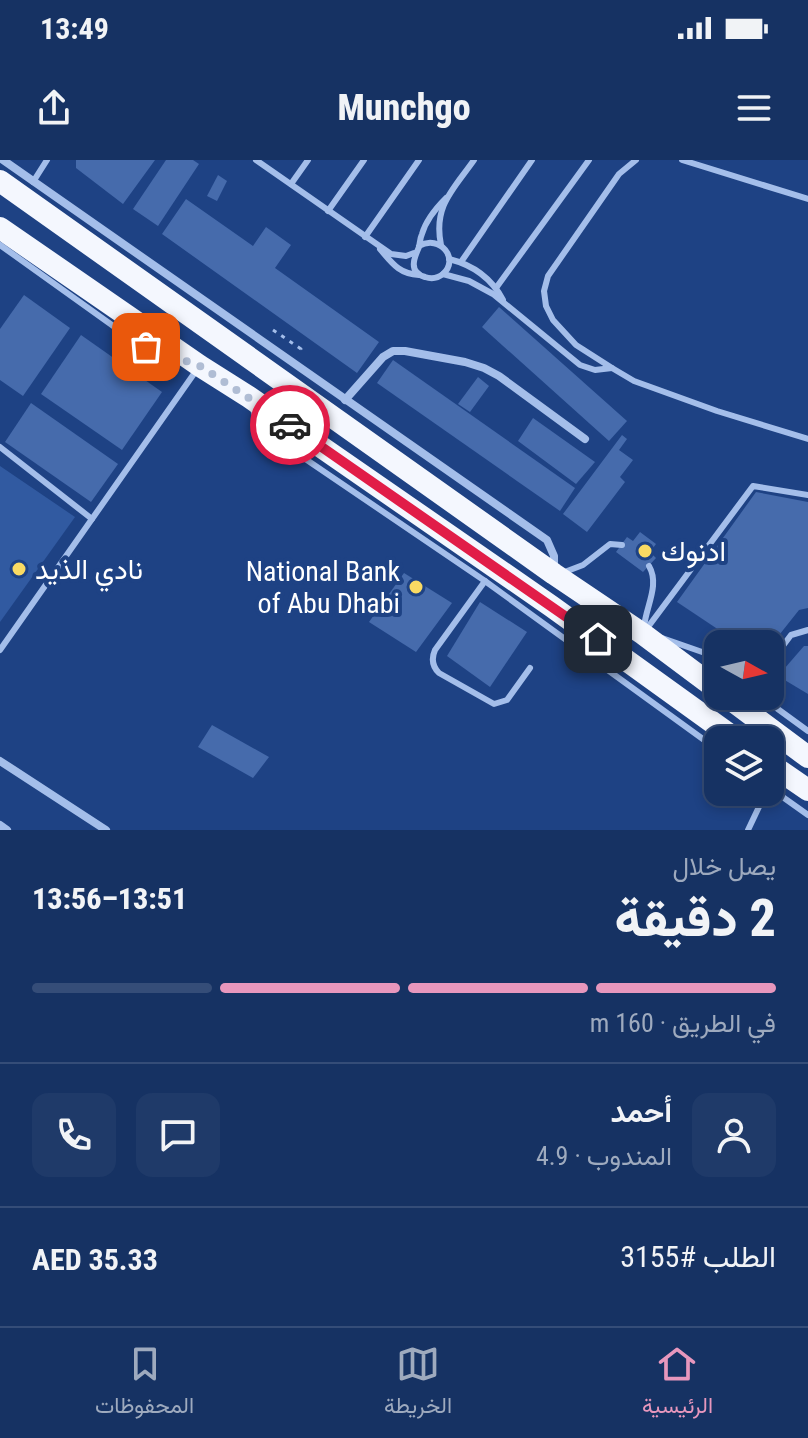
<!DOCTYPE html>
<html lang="ar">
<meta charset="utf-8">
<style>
:root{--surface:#163263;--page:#1f3a69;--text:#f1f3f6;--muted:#9eaabe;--line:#354d78;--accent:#e797bd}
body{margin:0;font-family:"Roboto Condensed",Vazirmatn,sans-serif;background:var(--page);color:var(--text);direction:rtl;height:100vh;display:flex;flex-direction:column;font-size:30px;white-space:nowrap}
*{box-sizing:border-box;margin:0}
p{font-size:26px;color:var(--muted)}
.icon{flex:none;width:44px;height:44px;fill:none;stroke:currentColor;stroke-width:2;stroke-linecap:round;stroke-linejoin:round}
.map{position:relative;height:670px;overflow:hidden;direction:ltr}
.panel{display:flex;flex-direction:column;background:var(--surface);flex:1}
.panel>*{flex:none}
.needle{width:52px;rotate:98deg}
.controls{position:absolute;left:704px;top:470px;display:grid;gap:16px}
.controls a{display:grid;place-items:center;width:80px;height:80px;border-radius:16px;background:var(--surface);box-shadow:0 4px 12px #0003,0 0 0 2px var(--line);font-size:40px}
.pin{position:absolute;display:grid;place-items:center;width:68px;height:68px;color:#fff;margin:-34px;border-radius:16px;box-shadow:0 4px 12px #0006}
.courier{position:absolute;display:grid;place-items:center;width:80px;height:80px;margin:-40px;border:6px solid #e11d48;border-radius:50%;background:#fff;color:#222;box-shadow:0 2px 10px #0007}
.overview em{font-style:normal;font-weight:800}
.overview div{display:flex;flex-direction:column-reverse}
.overview{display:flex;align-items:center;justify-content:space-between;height:136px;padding:0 32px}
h1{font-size:52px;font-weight:800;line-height:60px}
.bar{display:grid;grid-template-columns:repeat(4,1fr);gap:12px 8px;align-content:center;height:96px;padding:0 32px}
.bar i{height:10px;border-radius:6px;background:var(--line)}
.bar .current{background:var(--accent)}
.bar p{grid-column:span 4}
.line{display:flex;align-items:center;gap:20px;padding:0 32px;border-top:2px solid var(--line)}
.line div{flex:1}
.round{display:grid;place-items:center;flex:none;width:84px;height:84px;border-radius:16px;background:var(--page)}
.status{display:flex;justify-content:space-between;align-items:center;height:56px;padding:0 40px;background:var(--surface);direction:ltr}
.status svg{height:22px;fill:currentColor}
header{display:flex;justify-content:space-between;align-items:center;height:104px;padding:0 32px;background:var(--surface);font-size:36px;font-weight:800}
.menu{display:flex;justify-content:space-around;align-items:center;height:112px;border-top:2px solid var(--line);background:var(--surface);font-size:22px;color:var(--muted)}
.menu a{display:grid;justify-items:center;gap:4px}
.menu .current{color:var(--accent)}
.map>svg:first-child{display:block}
</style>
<div class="status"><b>13:49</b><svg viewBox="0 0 49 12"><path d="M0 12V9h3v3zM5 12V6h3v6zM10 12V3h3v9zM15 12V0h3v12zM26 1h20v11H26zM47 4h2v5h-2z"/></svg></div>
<header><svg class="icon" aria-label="menu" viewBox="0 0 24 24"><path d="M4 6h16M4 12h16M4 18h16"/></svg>Munchgo<svg class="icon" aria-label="share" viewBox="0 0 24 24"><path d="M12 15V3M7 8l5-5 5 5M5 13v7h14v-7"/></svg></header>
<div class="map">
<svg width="808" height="670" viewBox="0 0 808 670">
<rect width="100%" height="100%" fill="#1e4284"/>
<path fill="#315aa1" d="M 0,306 L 75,357 L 0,462 Z"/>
<g fill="#466bac">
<path d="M 76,0 L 155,0 L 123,44 L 76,8 Z"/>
<path d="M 166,0 L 193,0 L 199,4 L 158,66 L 133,49 Z"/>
<path d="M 218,15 L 227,21 L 217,41 L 207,36 Z"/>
<path d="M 186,39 L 253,86 L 266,67 L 291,85 L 275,108 L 379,182 L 357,213 L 162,74 Z"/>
<path d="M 24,135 L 70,168 L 23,236 L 0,220 L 0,169 Z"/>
<path d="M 499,147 L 627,261 L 609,281 L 482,167 Z"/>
<path d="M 81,175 L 162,232 L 122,290 L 41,234 Z"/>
<path d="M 393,200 L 575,328 L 560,351 L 377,223 Z"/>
<path d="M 478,217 L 489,226 L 470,252 L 458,244 Z"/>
<path d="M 31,243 L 118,304 L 91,342 L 5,282 Z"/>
<path d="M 533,258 L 595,302 L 576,324 L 518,281 Z"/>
<path d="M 622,275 L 627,279 L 619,290 L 633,300 L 620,317 L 625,322 L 587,372 L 563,354 Z"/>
<path d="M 756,332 L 808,342 L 808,448 L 799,450 L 772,484 L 740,484 L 677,442 Z"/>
<path d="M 640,372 L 656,384 L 650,392 L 656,398 L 643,412 L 616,392 L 627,377 L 633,381 Z"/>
<path d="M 404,413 L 452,443 L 416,492 L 369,462 Z"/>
<path d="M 480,442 L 527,472 L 490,527 L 447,496 Z"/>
<path d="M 804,486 L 808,486 L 808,534 L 778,516 Z"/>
<path d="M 212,565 L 269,597 L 253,618 L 198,587 Z"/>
</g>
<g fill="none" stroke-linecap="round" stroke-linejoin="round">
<path stroke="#a4beea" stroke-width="3" stroke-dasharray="4 6" stroke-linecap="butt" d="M 273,170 L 301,189 L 299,191"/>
<g stroke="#a4beea" stroke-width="6">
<path d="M 256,0 L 391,94 L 406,96 L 414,93"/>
<path d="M 636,0 L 619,14 L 548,116 L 544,131 L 546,146 L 553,160 L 576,185 L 612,208 L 634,221 L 717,251 L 808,279"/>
<path d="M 682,0 L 808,39"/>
<path d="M 33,22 L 47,0"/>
<path d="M 291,24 L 308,0"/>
<path d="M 328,51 L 364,0"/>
<path d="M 365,77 L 419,0"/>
<path d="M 0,85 L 137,183 L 154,191 L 169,196"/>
<path d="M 441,85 C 433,46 453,30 474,0"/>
<path d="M 419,86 C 440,74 460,99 443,114 C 438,118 431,119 425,117 C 408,112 414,98 419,87 C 420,83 420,78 422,74 C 426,60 435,49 446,38"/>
<path d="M 380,89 C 392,103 399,114 419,115"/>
<path d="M 449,99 C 473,105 491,117 503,140"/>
<path d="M 461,102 L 532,0"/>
<path d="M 443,114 L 469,121 L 493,134 L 580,205 L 595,210 L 612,208"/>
<path d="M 496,128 L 589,0"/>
<path d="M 253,248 L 256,261 L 273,277 L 485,421 L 718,590"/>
<path d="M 0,287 L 92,359"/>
<path d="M 562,413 L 583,405 L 610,384 L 622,385"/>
<path d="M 485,421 L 435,490 C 431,499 432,506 439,513 L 494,544 L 507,540 L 530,508"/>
<path d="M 644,467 C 646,446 660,425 649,406"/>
<path d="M 645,471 L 753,326 L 808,335"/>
<path d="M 662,478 L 705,493 L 718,503"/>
<path d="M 0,490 L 198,208"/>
<path d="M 770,503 L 791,475 L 808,470"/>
<path d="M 760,536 L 808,571"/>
<path d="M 770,628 L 808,655"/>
<path d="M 748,670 L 766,632"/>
</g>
<g stroke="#a4beea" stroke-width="8">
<path d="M 3,0 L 547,380 L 554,396 L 554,410"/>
<path d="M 345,240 L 383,197 L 393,191 L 405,191 L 465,202 L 484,208 L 499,216 L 585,279"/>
<path d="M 0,601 L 106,670"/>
<path d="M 0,665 L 7,670"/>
</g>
<g stroke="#f4f7fe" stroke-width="22">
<path d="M 0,21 L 554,414 L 643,474 L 718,530"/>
<path d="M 0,68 L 200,206 L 249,237 L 551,446 L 737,580"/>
<path d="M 726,536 L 808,597"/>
<path d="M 770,604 L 808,630"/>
</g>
</g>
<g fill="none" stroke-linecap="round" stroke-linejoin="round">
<path stroke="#b0bdd4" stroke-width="8" stroke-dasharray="0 14.4" d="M 146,187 L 200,206 L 290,265"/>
<path stroke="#e11d48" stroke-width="10" d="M 290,265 L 598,479"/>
</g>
<g fill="#f9da63" stroke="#1e4284" stroke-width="3">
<circle cx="645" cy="391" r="8"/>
<circle cx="19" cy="409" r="8"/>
<circle cx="416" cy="427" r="8"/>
</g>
<g text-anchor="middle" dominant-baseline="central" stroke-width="8" stroke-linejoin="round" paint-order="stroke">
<g font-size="28" fill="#fff" stroke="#1e4284" text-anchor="start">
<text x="661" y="391">ادنوك</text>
<text x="35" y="409">نادي الذيد</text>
<text x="400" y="411" text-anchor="end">National Bank<tspan x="400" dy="32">of Abu Dhabi</tspan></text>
</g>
</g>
</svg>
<div class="controls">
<a><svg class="needle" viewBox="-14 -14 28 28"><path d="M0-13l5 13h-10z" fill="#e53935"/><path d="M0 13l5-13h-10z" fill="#9eaabe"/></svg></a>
<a><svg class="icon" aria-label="layers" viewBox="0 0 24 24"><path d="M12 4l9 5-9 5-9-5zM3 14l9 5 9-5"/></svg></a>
</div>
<div class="pin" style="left:146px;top:187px;background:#ea580c"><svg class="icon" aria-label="bag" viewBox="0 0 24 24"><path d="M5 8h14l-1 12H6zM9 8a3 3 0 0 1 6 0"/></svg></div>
<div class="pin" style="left:598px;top:479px;background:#1f2937"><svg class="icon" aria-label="home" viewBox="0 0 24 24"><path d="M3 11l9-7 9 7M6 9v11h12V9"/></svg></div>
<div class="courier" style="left:290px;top:265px"><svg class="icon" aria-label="car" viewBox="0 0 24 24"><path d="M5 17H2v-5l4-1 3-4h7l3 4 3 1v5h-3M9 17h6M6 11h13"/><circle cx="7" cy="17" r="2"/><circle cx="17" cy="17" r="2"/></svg></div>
</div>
<section class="panel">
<div class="overview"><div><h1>2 دقيقة</h1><p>يصل خلال</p></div><em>13:51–13:56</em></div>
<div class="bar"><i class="current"></i><i class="current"></i><i class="current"></i><i></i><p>في الطريق · 160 m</p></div>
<div class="line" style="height:144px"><a class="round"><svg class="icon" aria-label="person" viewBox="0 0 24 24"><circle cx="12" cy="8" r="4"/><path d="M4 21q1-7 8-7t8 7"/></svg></a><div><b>أحمد</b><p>المندوب · 4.9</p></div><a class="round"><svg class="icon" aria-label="chat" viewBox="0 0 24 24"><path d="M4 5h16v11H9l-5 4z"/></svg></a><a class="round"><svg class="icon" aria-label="phone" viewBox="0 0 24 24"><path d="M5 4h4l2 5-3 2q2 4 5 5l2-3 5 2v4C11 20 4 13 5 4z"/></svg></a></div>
<div class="line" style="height:104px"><div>الطلب #3155</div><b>AED 35.33</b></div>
</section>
<nav class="menu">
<a class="current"><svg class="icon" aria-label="home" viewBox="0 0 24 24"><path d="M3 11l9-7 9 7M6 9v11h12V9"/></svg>الرئيسية</a>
<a><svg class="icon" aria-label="map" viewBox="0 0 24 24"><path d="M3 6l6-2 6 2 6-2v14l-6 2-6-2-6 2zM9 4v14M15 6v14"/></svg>الخريطة</a>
<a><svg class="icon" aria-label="saved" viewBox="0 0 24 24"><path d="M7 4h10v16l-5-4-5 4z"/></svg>المحفوظات</a>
</nav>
